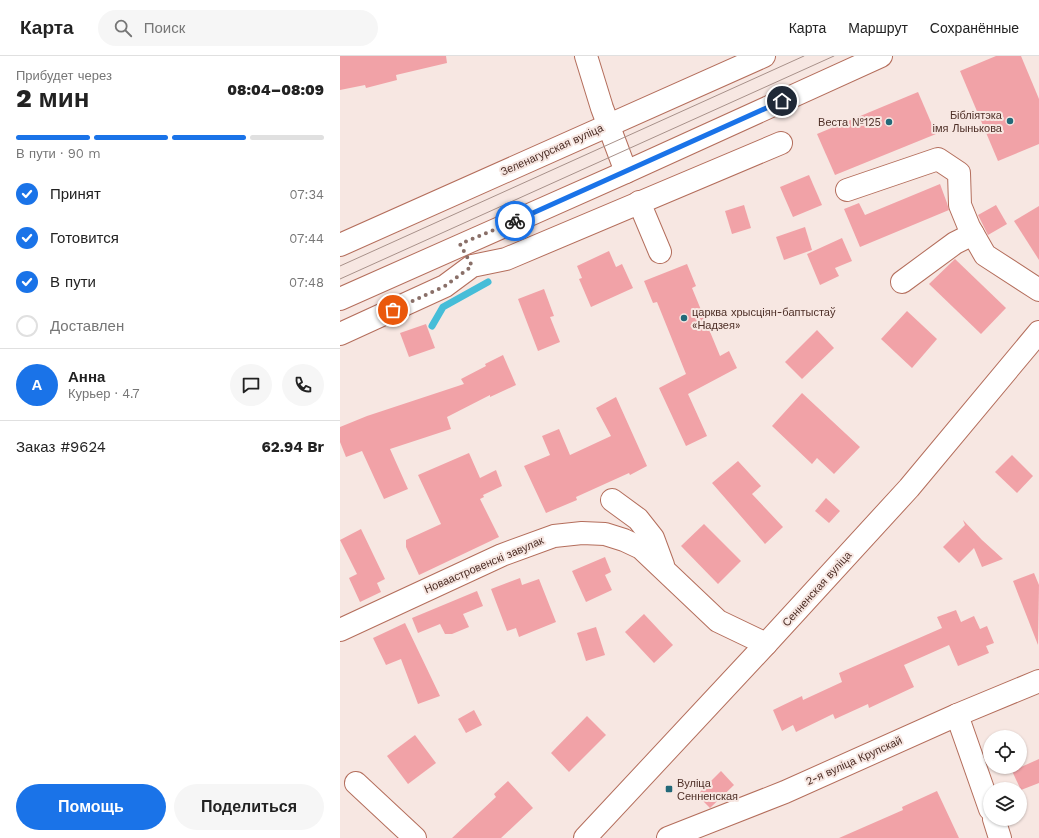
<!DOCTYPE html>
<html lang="ru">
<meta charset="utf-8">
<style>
:root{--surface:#fff;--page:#f6f6f6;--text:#222;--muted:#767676;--line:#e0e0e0;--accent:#1a73e8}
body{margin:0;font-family:"Work Sans",sans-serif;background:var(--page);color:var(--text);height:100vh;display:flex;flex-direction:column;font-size:15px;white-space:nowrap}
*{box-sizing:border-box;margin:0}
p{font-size:13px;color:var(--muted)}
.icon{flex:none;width:22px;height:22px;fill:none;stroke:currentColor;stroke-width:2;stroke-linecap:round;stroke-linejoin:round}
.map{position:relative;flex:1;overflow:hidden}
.details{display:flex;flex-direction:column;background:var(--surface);width:340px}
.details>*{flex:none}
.buttons{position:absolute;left:643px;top:674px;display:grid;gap:8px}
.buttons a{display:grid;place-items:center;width:44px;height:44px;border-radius:50%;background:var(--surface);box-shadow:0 1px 3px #0004;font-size:20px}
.pin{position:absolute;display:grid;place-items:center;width:34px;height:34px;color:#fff;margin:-17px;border:2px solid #fff;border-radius:50%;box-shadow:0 1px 4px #0007}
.courier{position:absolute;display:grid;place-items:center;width:40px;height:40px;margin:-20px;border:3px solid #1a73e8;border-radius:50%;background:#fff;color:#222;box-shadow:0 1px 5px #0007}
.headline em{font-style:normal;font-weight:800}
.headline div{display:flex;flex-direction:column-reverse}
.headline{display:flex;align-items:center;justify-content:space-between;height:68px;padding:0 16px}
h1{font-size:26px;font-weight:800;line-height:30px}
.bar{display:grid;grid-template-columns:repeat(4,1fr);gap:6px 4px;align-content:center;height:48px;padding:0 16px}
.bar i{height:5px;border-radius:3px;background:var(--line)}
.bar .active{background:var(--accent)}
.bar p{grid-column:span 4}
.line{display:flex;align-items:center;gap:10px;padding:0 16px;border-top:1px solid var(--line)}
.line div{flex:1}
.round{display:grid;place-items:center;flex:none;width:42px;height:42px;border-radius:21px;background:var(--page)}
ol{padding:0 16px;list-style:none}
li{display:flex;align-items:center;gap:12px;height:44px}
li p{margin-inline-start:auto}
li .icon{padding:4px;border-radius:50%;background:var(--accent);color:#fff;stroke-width:4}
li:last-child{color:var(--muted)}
li i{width:22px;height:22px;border:2px solid var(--line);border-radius:50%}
.action{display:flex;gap:8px;margin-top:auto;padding:8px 16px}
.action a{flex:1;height:46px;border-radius:24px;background:var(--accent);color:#fff;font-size:16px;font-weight:800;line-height:46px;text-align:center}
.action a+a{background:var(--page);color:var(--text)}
header{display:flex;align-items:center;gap:24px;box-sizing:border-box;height:56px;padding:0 20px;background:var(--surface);border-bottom:1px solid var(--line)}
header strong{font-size:19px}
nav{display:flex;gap:22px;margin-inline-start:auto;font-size:14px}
.search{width:280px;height:36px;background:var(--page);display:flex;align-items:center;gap:10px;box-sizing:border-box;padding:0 14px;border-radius:22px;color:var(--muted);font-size:15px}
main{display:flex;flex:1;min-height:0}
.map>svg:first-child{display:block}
</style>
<header>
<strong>Карта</strong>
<div class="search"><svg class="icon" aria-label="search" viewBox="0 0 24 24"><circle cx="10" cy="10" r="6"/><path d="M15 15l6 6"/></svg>Поиск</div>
<nav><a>Карта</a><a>Маршрут</a><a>Сохранённые</a></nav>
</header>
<main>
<section class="details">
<div class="headline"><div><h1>2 мин</h1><p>Прибудет через</p></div><em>08:04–08:09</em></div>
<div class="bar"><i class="active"></i><i class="active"></i><i class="active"></i><i></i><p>В пути · 90 m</p></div>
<ol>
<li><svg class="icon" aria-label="check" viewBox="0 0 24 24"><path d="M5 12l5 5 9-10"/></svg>Принят<p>07:34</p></li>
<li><svg class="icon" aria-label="check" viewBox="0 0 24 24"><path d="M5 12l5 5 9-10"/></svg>Готовится<p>07:44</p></li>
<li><svg class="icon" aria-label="check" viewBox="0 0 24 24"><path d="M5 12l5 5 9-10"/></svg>В пути<p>07:48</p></li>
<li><i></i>Доставлен</li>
</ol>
<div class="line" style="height:72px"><b class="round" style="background:var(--accent);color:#fff">А</b><div><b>Анна</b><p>Курьер · 4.7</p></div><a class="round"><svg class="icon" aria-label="chat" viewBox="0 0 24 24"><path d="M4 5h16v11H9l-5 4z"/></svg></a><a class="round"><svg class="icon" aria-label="phone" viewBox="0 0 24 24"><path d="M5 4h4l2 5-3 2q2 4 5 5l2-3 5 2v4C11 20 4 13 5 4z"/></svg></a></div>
<div class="line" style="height:52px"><div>Заказ #9624</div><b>62.94 Br</b></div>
<div class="action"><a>Помощь</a><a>Поделиться</a></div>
</section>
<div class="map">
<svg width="699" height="782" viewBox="0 0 699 782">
<rect width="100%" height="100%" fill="#f7e7e2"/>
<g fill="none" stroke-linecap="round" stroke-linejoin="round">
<path stroke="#46bdd8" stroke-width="7" d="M 92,270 L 103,251 L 148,226"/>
</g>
<g fill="#f1a2a7">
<path d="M 0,0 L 106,0 L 107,7 L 56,19 L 57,24 L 26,32 L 25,29 L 0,34 Z"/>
<path d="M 656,0 L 681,0 L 699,43 L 699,88 L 658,105 L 620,15 Z"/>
<path d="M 578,36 L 596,78 L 495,119 L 477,78 Z"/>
<path d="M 469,119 L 482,149 L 453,161 L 440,131 Z"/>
<path d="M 600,128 L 607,147 L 609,154 L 520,191 L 504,153 L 519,147 L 525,159 Z"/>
<path d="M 404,149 L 411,172 L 392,178 L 385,155 Z"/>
<path d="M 656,149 L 667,168 L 648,179 L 638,159 Z"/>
<path d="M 699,150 L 699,204 L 674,165 Z"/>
<path d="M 465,171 L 472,194 L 444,204 L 436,181 Z"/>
<path d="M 502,182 L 512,205 L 495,212 L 499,220 L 480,229 L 467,198 Z"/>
<path d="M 269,195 L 276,211 L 282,208 L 293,232 L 251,251 L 239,223 L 242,222 L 237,210 Z"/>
<path d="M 615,203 L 666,252 L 641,278 L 589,228 Z"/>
<path d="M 347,208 L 356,230 L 352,232 L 380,300 L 389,295 L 397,312 L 348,338 L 367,380 L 346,390 L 319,332 L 346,318 L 317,246 L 313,247 L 304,225 Z"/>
<path d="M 204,233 L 214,260 L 210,261 L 220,286 L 198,295 L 178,243 Z"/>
<path d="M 567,255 L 597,283 L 572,312 L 541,283 Z"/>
<path d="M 86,268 L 95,292 L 69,301 L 60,277 Z"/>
<path d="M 477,274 L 494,292 L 462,323 L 445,306 Z"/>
<path d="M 163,299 L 176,329 L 150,341 L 150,339 L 107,361 L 111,373 L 50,393 L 68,433 L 44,443 L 22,395 L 6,401 L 0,386 L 0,371 L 27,360 L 124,328 L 121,323 L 146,310 L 145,308 Z"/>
<path d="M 462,337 L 520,391 L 494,418 L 477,402 L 472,408 L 432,370 Z"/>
<path d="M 276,341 L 307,410 L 290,419 L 289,417 L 236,441 L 237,444 L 206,457 L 184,410 L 210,399 L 202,380 L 219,373 L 230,399 L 271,380 L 256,352 Z"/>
<path d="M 129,397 L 140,422 L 156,414 L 162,430 L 143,439 L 144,441 L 140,443 L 159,481 L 79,519 L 66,491 L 66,484 L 101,468 L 78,419 Z"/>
<path d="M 672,399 L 693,420 L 677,437 L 655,416 Z"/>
<path d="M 398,405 L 421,430 L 412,438 L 443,471 L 425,488 L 372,427 Z"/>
<path d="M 486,442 L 500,455 L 489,467 L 475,455 Z"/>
<path d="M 623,464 L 642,484 L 663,503 L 642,511 L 634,492 L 619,507 L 603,491 L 625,469 Z"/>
<path d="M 364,468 L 401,505 L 378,528 L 341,490 Z"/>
<path d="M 21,473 L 45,523 L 37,527 L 41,536 L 20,546 L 9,522 L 17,518 L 0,484 Z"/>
<path d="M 265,501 L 271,516 L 265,519 L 272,534 L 246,546 L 232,515 Z"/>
<path d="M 694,517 L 699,529 L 698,589 L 673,525 Z"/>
<path d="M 180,522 L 182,529 L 199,523 L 216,566 L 179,581 L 176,572 L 167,575 L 151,533 Z"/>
<path d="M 137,535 L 143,550 L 123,558 L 129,571 L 112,578 L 105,578 L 100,568 L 78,577 L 72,562 Z"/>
<path d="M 616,554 L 621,566 L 634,560 L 640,573 L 647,570 L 654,587 L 646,590 L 649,597 L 618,610 L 609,589 L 564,609 L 574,631 L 529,652 L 528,648 L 495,663 L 493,658 L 456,676 L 453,669 L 442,675 L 433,654 L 462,640 L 463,644 L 502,626 L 499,617 L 602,572 L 597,561 Z"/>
<path d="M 304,558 L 333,589 L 314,607 L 285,576 Z"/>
<path d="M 65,567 L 100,640 L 78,648 L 61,603 L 46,609 L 33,582 Z"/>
<path d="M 256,571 L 265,599 L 246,605 L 237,577 Z"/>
<path d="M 134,654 L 142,669 L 126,677 L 118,663 Z"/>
<path d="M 247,660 L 266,679 L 229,716 L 211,697 Z"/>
<path d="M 75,679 L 96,707 L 68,728 L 47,700 Z"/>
<path d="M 699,703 L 699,727 L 681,734 L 672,715 Z"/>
<path d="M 381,715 L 394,729 L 370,752 L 357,739 Z"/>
<path d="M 168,725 L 193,752 L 161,782 L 112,782 L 156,741 L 154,738 Z"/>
<path d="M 597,735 L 619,782 L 499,782 L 563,754 L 562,751 Z"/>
</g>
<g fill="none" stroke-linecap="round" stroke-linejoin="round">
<g stroke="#b46e5c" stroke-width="24">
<g id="minor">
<path d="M 246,0 L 262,52 L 286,116"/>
<path d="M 507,134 L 598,103 L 619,117 L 620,149 L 629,171 L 645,199 L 699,234"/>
<path d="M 299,146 L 320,196"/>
<path d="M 562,226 L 615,187 L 633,178"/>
<path d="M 0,278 L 105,230 L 132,210 L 166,203 L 441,87"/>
<path d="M 272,444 L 298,463 L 313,482 L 323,509"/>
<path d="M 0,574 L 162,499 L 214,480 L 242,477 L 265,478 L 284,484 L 301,492 L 378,565 L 426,588"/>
<path d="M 617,659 L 650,753"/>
<path d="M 16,727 L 75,782"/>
<path d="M 654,763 L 660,782"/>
<path d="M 245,782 L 426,588 L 569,432 L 699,276"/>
<path d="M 328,782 L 445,736 L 617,659 L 699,625"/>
</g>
</g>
<g stroke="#b46e5c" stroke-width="24">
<g id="major">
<path d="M 0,189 L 424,0"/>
<path d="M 0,243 L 286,116 L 541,0"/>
</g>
</g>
<use href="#minor" stroke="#fff" stroke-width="22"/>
<use href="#major" stroke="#fff" stroke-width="22"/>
<g stroke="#a8918a" stroke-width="1">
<path d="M 0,210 L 464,0"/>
<path d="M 0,223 L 494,0"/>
</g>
</g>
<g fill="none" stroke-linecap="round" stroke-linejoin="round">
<path stroke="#896f68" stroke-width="4" stroke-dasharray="0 7.2" d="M 53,254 L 105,230 L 132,210 L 120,188 L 175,165"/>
<path stroke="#1a73e8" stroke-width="5" d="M 175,165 L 442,45"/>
</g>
<g fill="#236979" stroke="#f7e7e2" stroke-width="1.5">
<circle cx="670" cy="65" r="4"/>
<circle cx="549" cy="66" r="4"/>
<circle cx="344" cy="262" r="4"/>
<rect x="325" y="729" width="8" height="8" rx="2"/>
</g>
<g text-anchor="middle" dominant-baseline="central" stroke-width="4" stroke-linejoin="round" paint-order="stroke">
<g font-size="11" fill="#4e2f27" stroke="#f7e7e2" text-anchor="end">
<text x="662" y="59">Бібліятэка<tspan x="662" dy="13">імя Лынькова</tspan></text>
<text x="541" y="66">Веста №125</text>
<text x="352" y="256" text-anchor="start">царква хрысціян-баптыстаў<tspan x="352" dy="13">«Надзея»</tspan></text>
<text x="337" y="727" text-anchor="start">Вуліца<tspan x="337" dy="13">Сенненская</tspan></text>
</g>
<g font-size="11" fill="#4e2f27" stroke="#f7e7e2">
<text transform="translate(212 94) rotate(-24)">Зеленагурская вуліца</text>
<text transform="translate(144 509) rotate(-23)">Новаастровенскі завулак</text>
<text transform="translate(477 533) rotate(-48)">Сенненская вуліца</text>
<text transform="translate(514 705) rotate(-24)">2-я вуліца Крупскай</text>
</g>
</g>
</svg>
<div class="buttons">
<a><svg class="icon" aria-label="locate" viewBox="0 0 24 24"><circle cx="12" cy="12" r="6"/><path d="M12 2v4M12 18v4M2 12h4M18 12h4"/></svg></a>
<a><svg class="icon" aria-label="layers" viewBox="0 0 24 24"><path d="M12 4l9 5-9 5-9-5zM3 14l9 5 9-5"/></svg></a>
</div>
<div class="pin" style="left:53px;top:254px;background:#ea580c"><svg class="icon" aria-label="bag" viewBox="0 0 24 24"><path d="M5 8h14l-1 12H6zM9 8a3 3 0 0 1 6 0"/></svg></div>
<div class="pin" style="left:442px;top:45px;background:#1f2937"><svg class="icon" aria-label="home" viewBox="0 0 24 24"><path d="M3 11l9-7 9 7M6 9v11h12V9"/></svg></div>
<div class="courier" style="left:175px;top:165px"><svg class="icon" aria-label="bike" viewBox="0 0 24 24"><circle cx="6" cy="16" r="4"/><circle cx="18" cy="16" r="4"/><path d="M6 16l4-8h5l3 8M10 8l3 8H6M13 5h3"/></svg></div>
</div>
</main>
